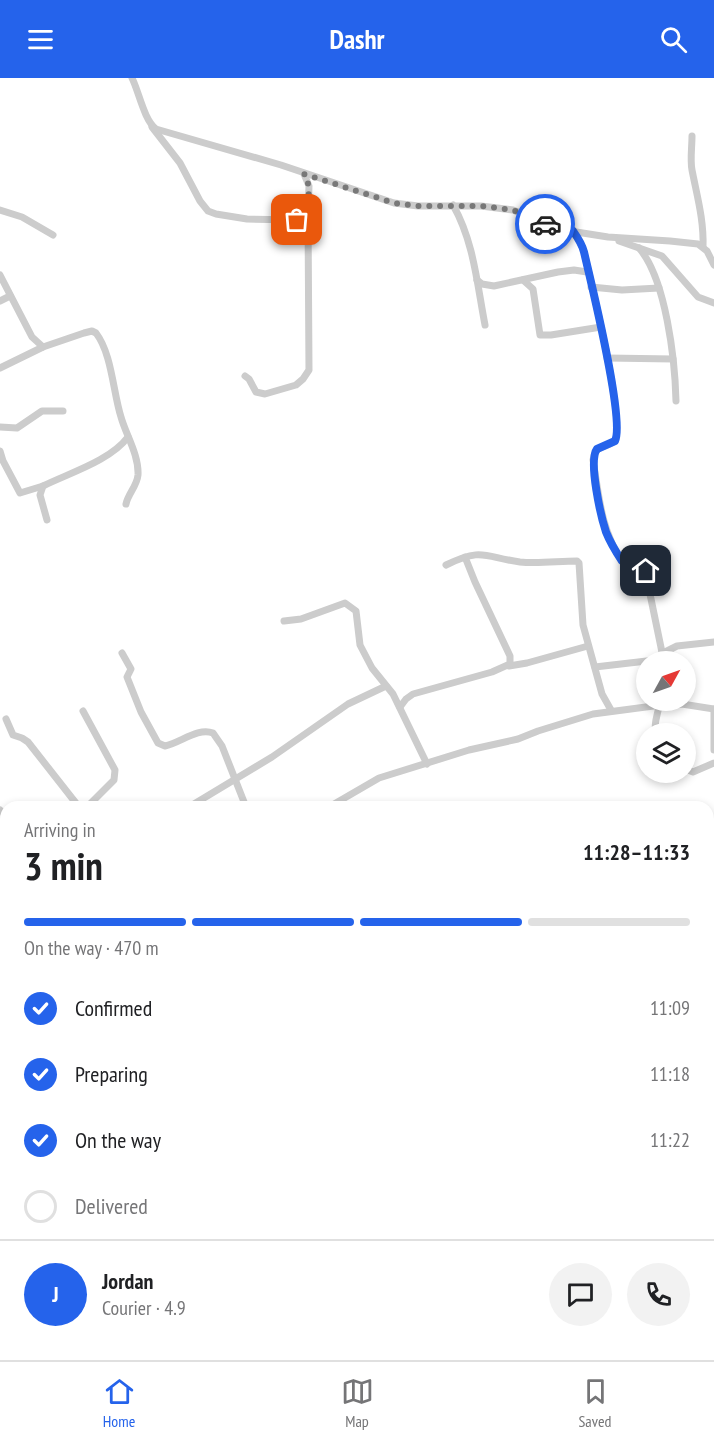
<!DOCTYPE html>
<meta charset="utf-8">
<style>
:root{--surface:#fff;--page:#f2f2f2;--text:#202124;--muted:#757577;--line:#e0e0e0;--accent:#2563eb}
body{margin:0;font-family:"PT Sans Narrow",sans-serif;background:var(--page);color:var(--text);height:100vh;display:flex;flex-direction:column;font-size:22px;white-space:nowrap}
*{box-sizing:border-box;margin:0}
p{font-size:20px;color:var(--muted)}
.icon{flex:none;width:33px;height:33px;fill:none;stroke:currentColor;stroke-width:2;stroke-linecap:round;stroke-linejoin:round}
.map{position:relative;flex:1;overflow:hidden}
.panel{position:absolute;left:0px;top:723px;width:714px;height:560px;display:flex;flex-direction:column;background:var(--surface);border-radius:18px 18px 0 0;box-shadow:0 3px 9px #0003}
.panel>*{flex:none}
.needle{width:39px;rotate:50deg}
.fabs{position:absolute;left:636px;top:573px;display:grid;gap:12px}
.fabs a{display:grid;place-items:center;width:60px;height:60px;border-radius:50%;background:var(--surface);box-shadow:0 3px 9px #0003;font-size:30px}
.pin{position:absolute;display:grid;place-items:center;width:51px;height:51px;color:#fff;margin:-26px;border-radius:12px;box-shadow:0 3px 9px #0006}
.courier{position:absolute;display:grid;place-items:center;width:60px;height:60px;margin:-30px;border:4px solid #2563eb;border-radius:50%;background:#fff;color:#222;box-shadow:0 2px 8px #0007}
.headline em{font-style:normal;font-weight:800}
.headline div{display:flex;flex-direction:column-reverse}
.headline{display:flex;align-items:center;justify-content:space-between;height:102px;padding:0 24px}
h1{font-size:39px;font-weight:800;line-height:45px}
.bar{display:grid;grid-template-columns:repeat(4,1fr);gap:9px 6px;align-content:center;height:72px;padding:0 24px}
.bar i{height:8px;border-radius:4px;background:var(--line)}
.bar .active{background:var(--accent)}
.bar p{grid-column:span 4}
.line{display:flex;align-items:center;gap:15px;padding:0 24px;border-top:2px solid var(--line)}
.line div{flex:1}
.round{display:grid;place-items:center;flex:none;width:63px;height:63px;border-radius:32px;background:var(--page)}
ol{padding:0 24px;list-style:none}
li{display:flex;align-items:center;gap:18px;height:66px}
li p{margin-inline-start:auto}
li .icon{padding:6px;border-radius:50%;background:var(--accent);color:#fff;stroke-width:4}
li:last-child{color:var(--muted)}
li i{width:33px;height:33px;border:3px solid var(--line);border-radius:50%}
header{display:flex;justify-content:space-between;align-items:center;height:78px;padding:0 24px;background:var(--accent);color:#fff;font-size:27px;font-weight:800}
.tab-bar{display:flex;justify-content:space-around;align-items:center;height:84px;border-top:2px solid var(--line);background:var(--surface);font-size:16px;color:var(--muted)}
.tab-bar a{display:grid;justify-items:center;gap:3px}
.tab-bar .active{color:var(--accent)}
.map>svg:first-child{display:block}
</style>
<header><svg class="icon" aria-label="menu" viewBox="0 0 24 24"><path d="M4 6h16M4 12h16M4 18h16"/></svg>Dashr<svg class="icon" aria-label="search" viewBox="0 0 24 24"><circle cx="10" cy="10" r="6"/><path d="M15 15l6 6"/></svg></header>
<div class="map">
<svg width="714" height="1282" viewBox="0 0 714 1282">
<rect width="100%" height="100%" fill="#fff"/>
<g fill="none" stroke-linecap="round" stroke-linejoin="round">
<g stroke="#ccc" stroke-width="7">
<path d="M 132,0 C 139,14 144,42 156,51 L 281,87 L 394,125 L 418,128 L 481,128 L 513,132 L 554,149 L 570,153 L 608,159 L 670,163 L 698,166 L 707,173 L 714,187"/>
<path d="M 152,49 L 180,85 L 200,123 L 208,133 L 216,136 L 247,141 L 297,142 L 308,136"/>
<path d="M 692,58 C 692,69 690,82 692,92 C 697,118 704,142 703,169"/>
<path d="M 453,127 C 474,164 477,206 485,247"/>
<path d="M 0,132 L 22,139 L 53,157"/>
<path d="M 573,153 C 578,160 582,166 584,174 C 591,204 625,342 615,363 C 604,371 596,366 593,382 C 599,418 601,452 622,483 C 629,488 637,481 644,487 L 664,584"/>
<path d="M 619,163 L 662,178 L 698,219 L 714,225"/>
<path d="M 639,170 C 666,201 675,282 676,323"/>
<path d="M 0,197 L 32,259 L 43,269"/>
<path d="M 477,202 L 482,206 L 494,208 L 558,194 L 574,192 L 587,194"/>
<path d="M 523,202 L 533,211 L 540,257 L 551,257 L 601,249"/>
<path d="M 591,209 L 622,212 L 659,210"/>
<path d="M 0,223 L 10,218"/>
<path d="M 607,280 L 673,281"/>
<path d="M 0,290 L 43,269 L 84,255 L 92,253 L 96,255 C 112,276 113,314 121,339 C 126,357 139,377 138,397 C 137,408 128,416 126,426"/>
<path d="M 245,298 L 249,301 L 256,314 L 265,316 L 296,307 L 303,301 L 309,292 L 308,136 L 309,108 L 304,96"/>
<path d="M 0,349 L 17,350 L 42,333 L 63,333"/>
<path d="M 0,373 L 3,383 L 20,415 L 43,408"/>
<path d="M 47,442 L 40,417 L 43,408 C 69,395 110,383 128,359"/>
<path d="M 446,487 C 483,469 484,479 520,484 C 538,486 559,483 577,483 L 579,485 L 583,547 L 602,616 L 611,632"/>
<path d="M 284,543 L 301,541 L 345,525 L 356,533 L 360,567 L 372,590 L 393,616 L 427,686"/>
<path d="M 122,575 L 131,591 L 127,599 L 141,634 L 158,665 L 165,668 C 180,665 198,649 213,655 L 222,668 L 246,729"/>
<path d="M 663,575 L 677,568 L 714,564"/>
<path d="M 509,588 L 527,585 L 588,568"/>
<path d="M 595,589 L 664,581"/>
<path d="M 400,629 L 406,621 L 413,616 L 492,594 L 510,586 L 510,578 L 475,504 L 465,479"/>
<path d="M 714,631 L 714,672"/>
<path d="M 83,633 L 115,692 L 114,702 L 87,729"/>
<path d="M 6,641 L 13,657 L 22,660 L 28,664 L 79,729"/>
<path d="M 656,656 C 653,644 658,638 659,627"/>
<path d="M 686,685 L 688,692 L 693,694 L 714,685"/>
<path d="M 189,729 L 272,679 L 348,626 L 386,608"/>
<path d="M 329,729 L 379,700 L 469,672 L 518,661 L 538,653 L 593,636 L 661,627 L 682,626 L 714,631"/>
<path d="M 0,732 L 6,738"/>
<path d="M 0,815 L 6,823"/>
<path d="M 708,831 L 714,828"/>
<path d="M 0,915 L 6,924"/>
<path d="M 0,933 L 6,926"/>
<path d="M 708,963 L 714,964"/>
<path d="M 0,1032 L 6,1022"/>
</g>
</g>
<g fill="none" stroke-linecap="round" stroke-linejoin="round">
<path stroke="#787878" stroke-width="6" stroke-dasharray="0 10.8" d="M 297,142 L 308,136 L 309,108 L 304,96 L 394,125 L 417,128 L 481,128 L 513,132 L 545,146"/>
<path stroke="#2563eb" stroke-width="8" d="M 545,146 L 573,153 C 578,160 582,166 584,174 C 591,204 625,342 615,363 L 597,371 C 588,383 601,439 606,454 C 610,464 616,474 622,483 L 625,485 L 642,485 L 646,493"/>
</g>
</svg>
<div class="fabs">
<a><svg class="needle" viewBox="-14 -14 28 28"><path d="M0-13l5 13h-10z" fill="#e53935"/><path d="M0 13l5-13h-10z" fill="#757577"/></svg></a>
<a><svg class="icon" aria-label="layers" viewBox="0 0 24 24"><path d="M12 4l9 5-9 5-9-5zM3 14l9 5 9-5"/></svg></a>
</div>
<div class="pin" style="left:297px;top:142px;background:#ea580c"><svg class="icon" aria-label="bag" viewBox="0 0 24 24"><path d="M5 8h14l-1 12H6zM9 8a3 3 0 0 1 6 0"/></svg></div>
<div class="pin" style="left:646px;top:493px;background:#1f2937"><svg class="icon" aria-label="home" viewBox="0 0 24 24"><path d="M3 11l9-7 9 7M6 9v11h12V9"/></svg></div>
<div class="courier" style="left:545px;top:146px"><svg class="icon" aria-label="car" viewBox="0 0 24 24"><path d="M5 17H2v-5l4-1 3-4h7l3 4 3 1v5h-3M9 17h6M6 11h13"/><circle cx="7" cy="17" r="2"/><circle cx="17" cy="17" r="2"/></svg></div>
<section class="panel">
<div class="headline"><div><h1>3 min</h1><p>Arriving in</p></div><em>11:28–11:33</em></div>
<div class="bar"><i class="active"></i><i class="active"></i><i class="active"></i><i></i><p>On the way · 470 m</p></div>
<ol>
<li><svg class="icon" aria-label="check" viewBox="0 0 24 24"><path d="M5 12l5 5 9-10"/></svg>Confirmed<p>11:09</p></li>
<li><svg class="icon" aria-label="check" viewBox="0 0 24 24"><path d="M5 12l5 5 9-10"/></svg>Preparing<p>11:18</p></li>
<li><svg class="icon" aria-label="check" viewBox="0 0 24 24"><path d="M5 12l5 5 9-10"/></svg>On the way<p>11:22</p></li>
<li><i></i>Delivered</li>
</ol>
<div class="line" style="height:108px"><b class="round" style="background:var(--accent);color:#fff">J</b><div><b>Jordan</b><p>Courier · 4.9</p></div><a class="round"><svg class="icon" aria-label="chat" viewBox="0 0 24 24"><path d="M4 5h16v11H9l-5 4z"/></svg></a><a class="round"><svg class="icon" aria-label="phone" viewBox="0 0 24 24"><path d="M5 4h4l2 5-3 2q2 4 5 5l2-3 5 2v4C11 20 4 13 5 4z"/></svg></a></div>
</section>
</div>
<nav class="tab-bar">
<a class="active"><svg class="icon" aria-label="home" viewBox="0 0 24 24"><path d="M3 11l9-7 9 7M6 9v11h12V9"/></svg>Home</a>
<a><svg class="icon" aria-label="map" viewBox="0 0 24 24"><path d="M3 6l6-2 6 2 6-2v14l-6 2-6-2-6 2zM9 4v14M15 6v14"/></svg>Map</a>
<a><svg class="icon" aria-label="saved" viewBox="0 0 24 24"><path d="M7 4h10v16l-5-4-5 4z"/></svg>Saved</a>
</nav>
